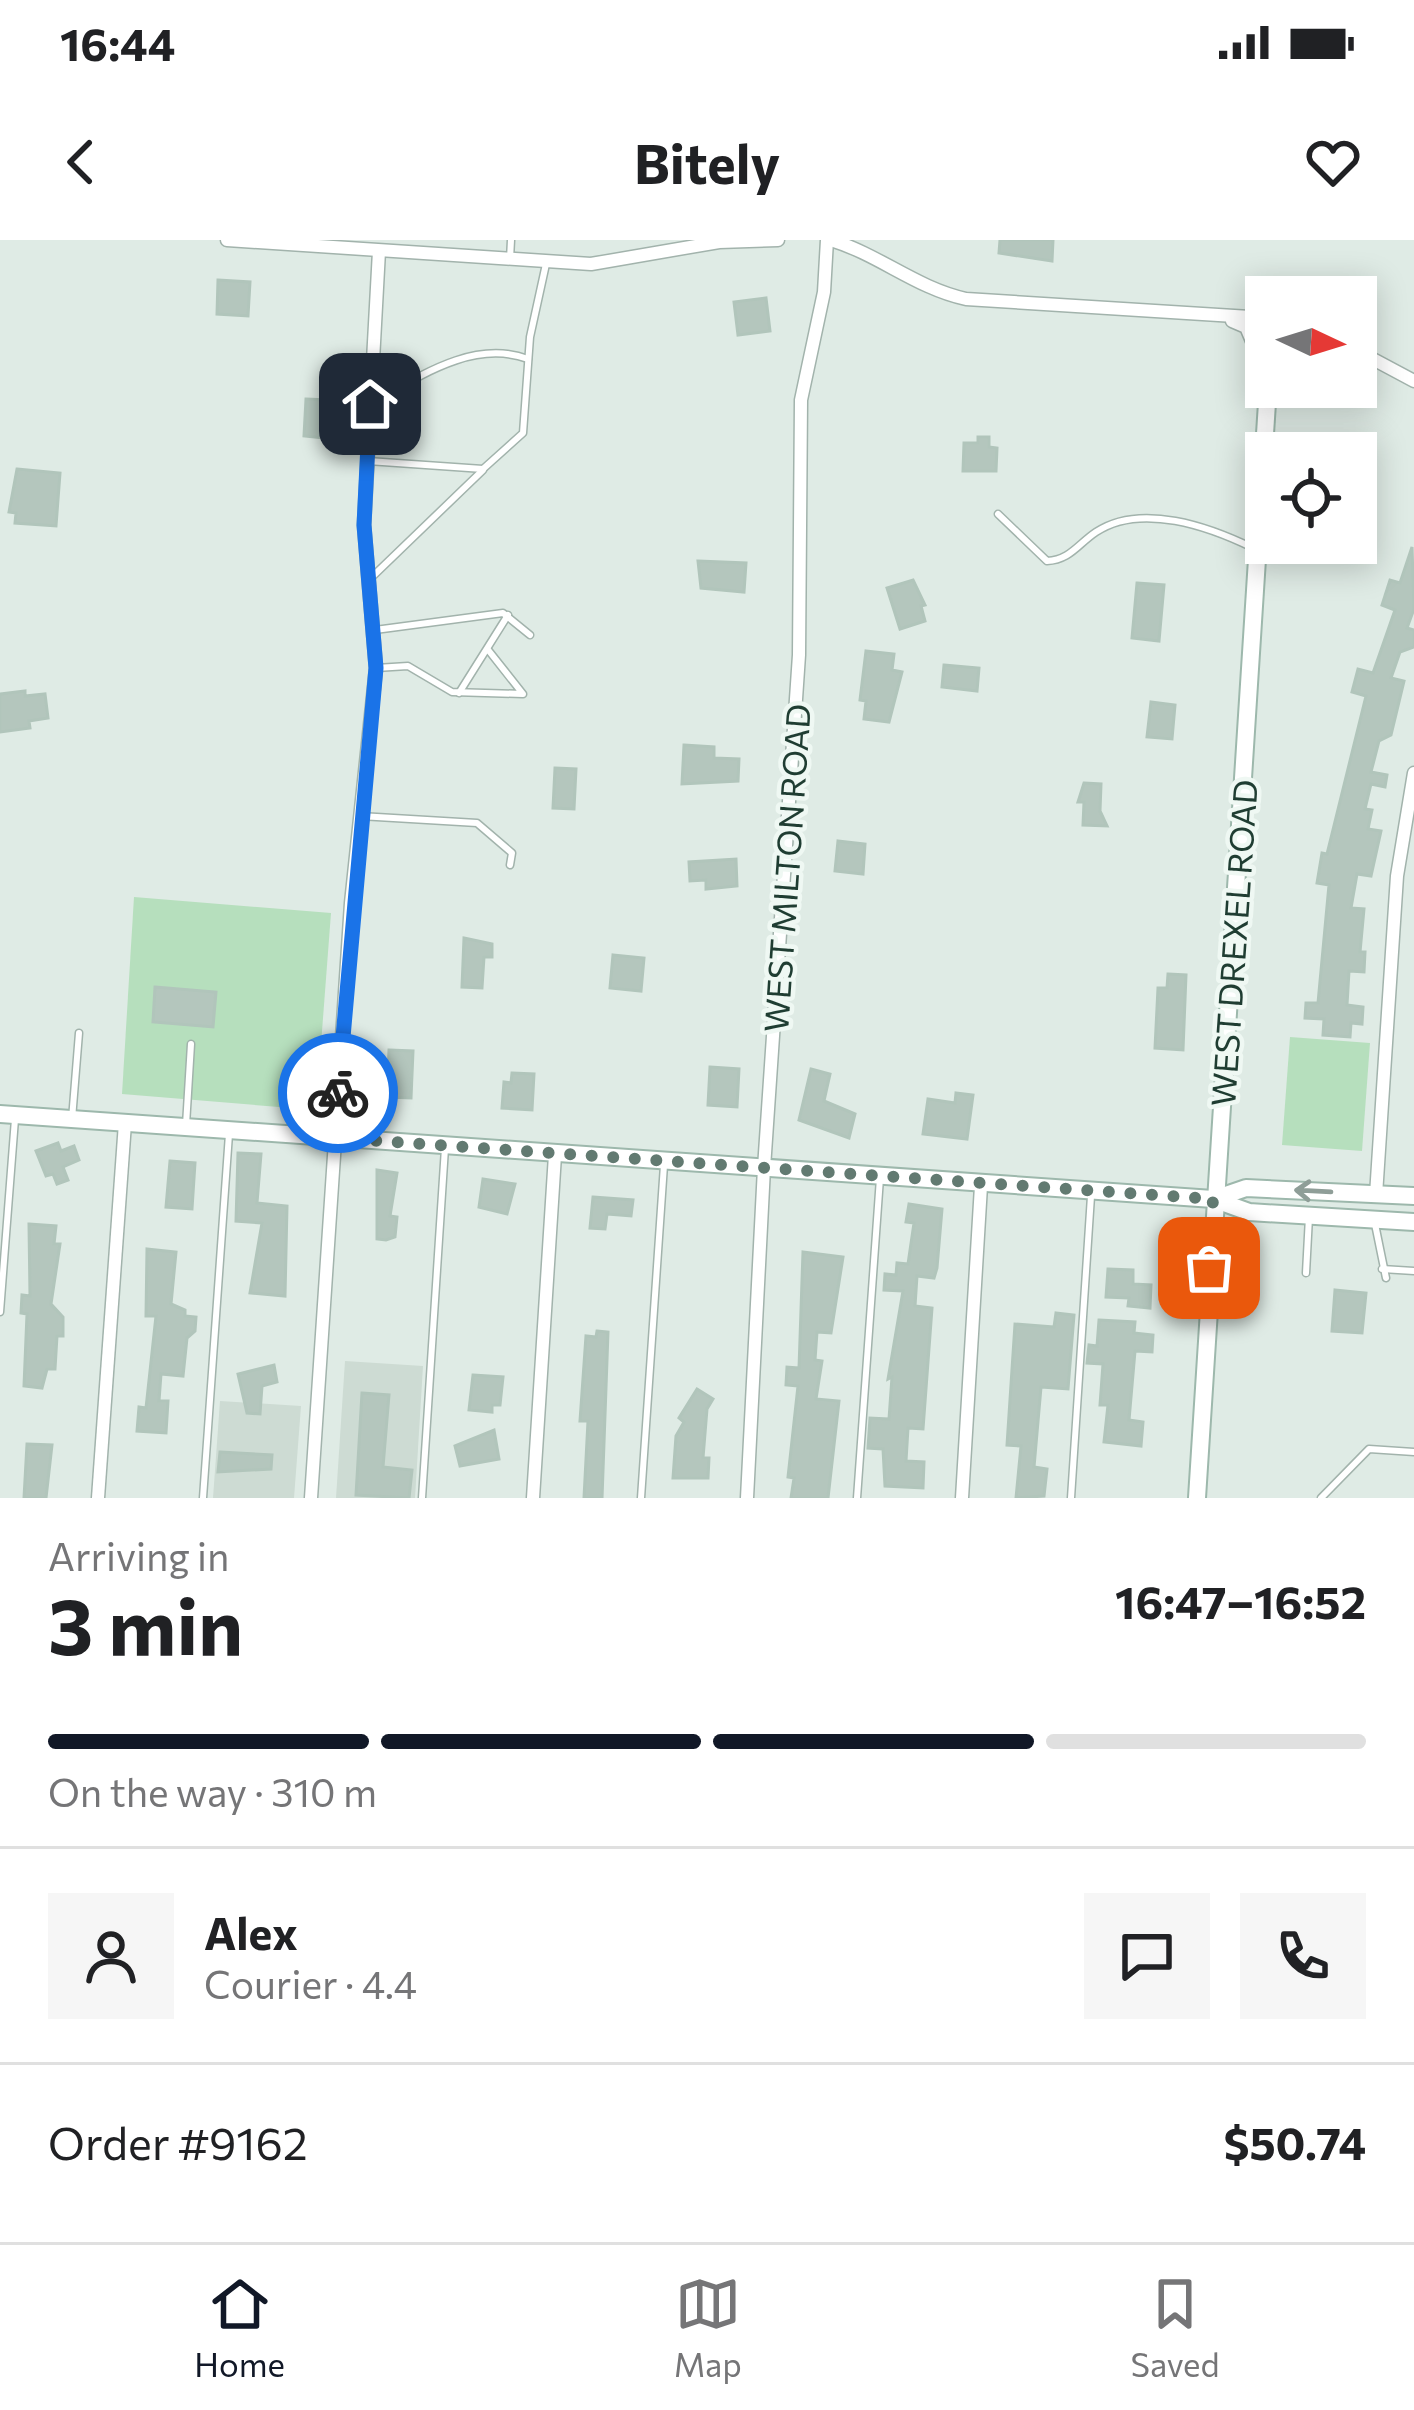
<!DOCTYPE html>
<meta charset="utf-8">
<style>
:root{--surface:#fff;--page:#f6f6f6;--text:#202124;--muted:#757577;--line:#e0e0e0;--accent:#111827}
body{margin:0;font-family:Commissioner,sans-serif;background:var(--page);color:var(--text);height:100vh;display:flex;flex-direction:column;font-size:45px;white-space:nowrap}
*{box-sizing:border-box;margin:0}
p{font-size:39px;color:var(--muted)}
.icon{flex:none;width:66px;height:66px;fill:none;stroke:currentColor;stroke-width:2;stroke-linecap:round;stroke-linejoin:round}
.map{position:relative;height:1258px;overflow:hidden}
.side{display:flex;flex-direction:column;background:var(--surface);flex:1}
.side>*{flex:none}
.needle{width:78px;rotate:94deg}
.tools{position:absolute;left:1245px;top:36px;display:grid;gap:24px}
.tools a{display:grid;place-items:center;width:132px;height:132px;border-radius:0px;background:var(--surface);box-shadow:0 6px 30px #0003;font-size:60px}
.pin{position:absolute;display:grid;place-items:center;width:102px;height:102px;color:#fff;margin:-51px;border-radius:24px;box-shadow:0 6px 18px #0006}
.courier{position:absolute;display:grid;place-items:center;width:120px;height:120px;margin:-60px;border:9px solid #1a73e8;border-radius:50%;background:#fff;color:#222;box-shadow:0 3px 15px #0007}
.head em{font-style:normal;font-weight:700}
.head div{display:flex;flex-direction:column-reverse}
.head{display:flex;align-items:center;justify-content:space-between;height:204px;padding:0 48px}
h1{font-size:78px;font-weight:700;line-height:90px}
.bar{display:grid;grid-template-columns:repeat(4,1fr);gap:18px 12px;align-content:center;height:144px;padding:0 48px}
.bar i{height:15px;border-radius:9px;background:var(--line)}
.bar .selected{background:var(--accent)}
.bar p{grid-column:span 4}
.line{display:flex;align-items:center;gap:30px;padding:0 48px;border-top:3px solid var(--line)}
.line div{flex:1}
.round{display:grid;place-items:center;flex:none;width:126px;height:126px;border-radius:0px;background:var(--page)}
.status{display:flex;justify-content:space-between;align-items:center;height:84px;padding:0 60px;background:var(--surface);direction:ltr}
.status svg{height:33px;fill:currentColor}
header{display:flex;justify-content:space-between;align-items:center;height:156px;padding:0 48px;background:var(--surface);font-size:54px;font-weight:700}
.tab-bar{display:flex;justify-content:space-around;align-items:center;height:168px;border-top:3px solid var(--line);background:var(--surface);font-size:33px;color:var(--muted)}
.tab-bar a{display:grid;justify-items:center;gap:6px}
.tab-bar .selected{color:var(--accent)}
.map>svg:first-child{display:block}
</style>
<div class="status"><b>16:44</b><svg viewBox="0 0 49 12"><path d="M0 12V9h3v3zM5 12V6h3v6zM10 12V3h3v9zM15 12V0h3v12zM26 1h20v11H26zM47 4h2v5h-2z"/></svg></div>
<header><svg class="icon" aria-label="back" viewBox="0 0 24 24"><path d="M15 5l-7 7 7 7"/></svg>Bitely<svg class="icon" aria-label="heart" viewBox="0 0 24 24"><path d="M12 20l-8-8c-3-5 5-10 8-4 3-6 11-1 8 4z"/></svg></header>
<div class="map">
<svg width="1414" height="1258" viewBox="0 0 1414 1258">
<rect width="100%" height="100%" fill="#dfebe5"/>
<g fill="#cddbd3">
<path d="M 345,1121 L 423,1126 L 415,1258 L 336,1258 Z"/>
<path d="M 220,1161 L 301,1166 L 294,1258 L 213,1258 Z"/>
</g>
<g fill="#b6dfbd">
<path d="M 134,657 L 331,673 L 316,870 L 122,854 Z"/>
<path d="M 1290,797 L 1370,803 L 1362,911 L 1282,905 Z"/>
</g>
<g fill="#b4c6bd" stroke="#b1c5bb" stroke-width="3">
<path d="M 1000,0 L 1053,0 L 1052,21 L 999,13 Z"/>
<path d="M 218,40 L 250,42 L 248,76 L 217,74 Z"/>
<path d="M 766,58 L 770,91 L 738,95 L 734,62 Z"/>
<path d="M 306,159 L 327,160 L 325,198 L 304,196 Z"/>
<path d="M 978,197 L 989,197 L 989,207 L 997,208 L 996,231 L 963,231 L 964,203 L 978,203 Z"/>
<path d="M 17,229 L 60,233 L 56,286 L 15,283 L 16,273 L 9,272 Z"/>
<path d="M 1412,307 L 1414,369 L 1407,388 L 1414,390 L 1414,407 L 1400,412 L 1391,438 L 1404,441 L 1391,495 L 1379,501 L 1371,532 L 1387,535 L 1385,547 L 1371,544 L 1365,569 L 1372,570 L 1368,589 L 1381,591 L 1371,636 L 1357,634 L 1351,668 L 1364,669 L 1360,712 L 1365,712 L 1364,732 L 1349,731 L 1347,765 L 1363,767 L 1362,784 L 1351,783 L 1350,797 L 1323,795 L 1324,779 L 1305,778 L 1306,763 L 1318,763 L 1329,645 L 1317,643 L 1322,613 L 1327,614 L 1366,456 L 1352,452 L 1358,429 L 1373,433 L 1395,370 L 1382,365 L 1390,340 L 1400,343 Z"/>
<path d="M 698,321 L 746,323 L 744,352 L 701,348 Z"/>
<path d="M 913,340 L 925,365 L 921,366 L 925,381 L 900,389 L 887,348 Z"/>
<path d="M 1137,343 L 1164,345 L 1159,401 L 1132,398 Z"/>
<path d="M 866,411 L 894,414 L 892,430 L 902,432 L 889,482 L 864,479 L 866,461 L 860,460 Z"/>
<path d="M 944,425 L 979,428 L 977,451 L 942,447 Z"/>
<path d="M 25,451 L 25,456 L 45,454 L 48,478 L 29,481 L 30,488 L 0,492 L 0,454 Z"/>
<path d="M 1151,462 L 1175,465 L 1172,499 L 1147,497 Z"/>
<path d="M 684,505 L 714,507 L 714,518 L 739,519 L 738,541 L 682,544 Z"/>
<path d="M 555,528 L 576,529 L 574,569 L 553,568 Z"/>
<path d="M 1084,543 L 1101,544 L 1100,571 L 1107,586 L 1083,585 L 1084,562 L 1078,562 Z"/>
<path d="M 838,601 L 865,604 L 863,634 L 835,631 Z"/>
<path d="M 736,619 L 737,646 L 706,649 L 706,640 L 690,641 L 689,622 Z"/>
<path d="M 464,698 L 492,704 L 492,717 L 484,717 L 482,748 L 462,747 Z"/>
<path d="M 613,715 L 644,718 L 641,751 L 610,748 Z"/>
<path d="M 1168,734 L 1186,735 L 1183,810 L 1155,808 L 1158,748 L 1167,748 Z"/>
<path d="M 155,747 L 216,752 L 213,787 L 153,782 Z"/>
<path d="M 389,810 L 413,811 L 411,858 L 387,857 Z"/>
<path d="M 710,827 L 739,829 L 737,867 L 708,865 Z"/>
<path d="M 811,829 L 830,834 L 824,861 L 855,874 L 849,898 L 799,880 Z"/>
<path d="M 512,833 L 534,834 L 532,870 L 502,868 L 504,842 L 511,843 Z"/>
<path d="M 956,853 L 973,855 L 967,899 L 923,894 L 928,859 L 955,863 Z"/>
<path d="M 58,903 L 61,911 L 74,906 L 79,920 L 63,927 L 68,940 L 57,944 L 53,934 L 46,936 L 36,911 Z"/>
<path d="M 238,913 L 261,914 L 257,963 L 287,966 L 285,1056 L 250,1053 L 262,983 L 236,981 Z"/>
<path d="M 170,921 L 195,923 L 192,969 L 166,967 Z"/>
<path d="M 377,930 L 397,933 L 390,976 L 397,977 L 395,997 L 386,1000 L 377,999 Z"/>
<path d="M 483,939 L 515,944 L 507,974 L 479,967 Z"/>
<path d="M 593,957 L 633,960 L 631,976 L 607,974 L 605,989 L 590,988 Z"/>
<path d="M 909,964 L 942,969 L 937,1028 L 934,1038 L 917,1036 L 915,1066 L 932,1068 L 923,1189 L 908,1188 L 906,1221 L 924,1222 L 923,1248 L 885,1246 L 883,1209 L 868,1208 L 870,1178 L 889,1179 L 892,1137 L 888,1139 L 903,1051 L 884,1050 L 885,1034 L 896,1035 L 897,1023 L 908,1024 L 914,983 L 906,982 Z"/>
<path d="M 29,984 L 56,986 L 54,1004 L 60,1004 L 51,1064 L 63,1077 L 63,1096 L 57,1096 L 55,1129 L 47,1129 L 42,1148 L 24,1146 L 27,1074 L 21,1073 L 22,1055 L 30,1056 Z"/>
<path d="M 147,1009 L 176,1012 L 171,1064 L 185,1070 L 185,1076 L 196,1077 L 195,1091 L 187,1098 L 183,1136 L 161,1134 L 159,1161 L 168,1161 L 166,1193 L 137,1191 L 139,1167 L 146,1168 L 156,1076 L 146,1076 Z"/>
<path d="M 803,1012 L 843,1017 L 831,1093 L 817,1092 L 815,1120 L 822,1121 L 816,1159 L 839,1161 L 828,1258 L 791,1258 L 794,1238 L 788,1237 L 798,1146 L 786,1145 L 787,1127 L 799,1128 Z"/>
<path d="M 1108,1029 L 1133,1030 L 1133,1044 L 1151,1045 L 1150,1068 L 1128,1066 L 1129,1058 L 1106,1057 Z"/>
<path d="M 1335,1050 L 1366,1053 L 1362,1093 L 1332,1091 Z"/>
<path d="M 1056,1073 L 1074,1075 L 1068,1149 L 1041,1147 L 1034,1227 L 1047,1229 L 1044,1256 L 1016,1258 L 1021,1206 L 1007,1205 L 1015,1084 L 1054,1087 Z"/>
<path d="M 1099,1080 L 1135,1082 L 1134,1093 L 1153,1095 L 1152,1112 L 1135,1111 L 1129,1180 L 1143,1182 L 1141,1206 L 1104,1202 L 1108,1165 L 1100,1165 L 1103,1124 L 1087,1123 L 1089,1105 L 1097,1106 Z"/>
<path d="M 597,1091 L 608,1092 L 602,1258 L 584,1258 L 588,1181 L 580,1181 L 586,1096 L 596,1097 Z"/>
<path d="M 274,1125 L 277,1142 L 262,1146 L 260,1174 L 247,1173 L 238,1134 Z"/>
<path d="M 473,1135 L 503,1137 L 500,1165 L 492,1165 L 492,1172 L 469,1170 Z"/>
<path d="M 697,1149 L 713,1159 L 707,1169 L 703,1218 L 709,1218 L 708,1238 L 673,1238 L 676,1196 L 684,1182 L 679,1178 Z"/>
<path d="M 362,1153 L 389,1155 L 383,1227 L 412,1230 L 409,1258 L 356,1255 Z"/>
<path d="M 494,1190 L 499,1219 L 460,1226 L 455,1206 Z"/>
<path d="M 27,1204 L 52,1205 L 46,1258 L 24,1258 Z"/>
<path d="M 220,1212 L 272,1215 L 271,1229 L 218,1232 Z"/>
</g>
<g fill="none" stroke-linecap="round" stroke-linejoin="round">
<g stroke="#a2b3ac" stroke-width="9">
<g id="lane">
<path d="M 510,19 L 511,0"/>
<path d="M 374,162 C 420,136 474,99 528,119"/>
<path d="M 368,221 L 483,229 L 523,193 L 530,97 L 546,24"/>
<path d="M 998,274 L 1047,321 C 1070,320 1078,304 1096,292 C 1141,262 1210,287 1253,308"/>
<path d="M 372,337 L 483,230"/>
<path d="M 375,390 L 503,373 L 530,395"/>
<path d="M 376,428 L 408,426 L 452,452 L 523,454 L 489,411"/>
<path d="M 459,453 L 508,375"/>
<path d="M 360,576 L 477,583 L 512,613 L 510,625"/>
<path d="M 72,879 L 79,793"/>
<path d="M 186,885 L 191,804"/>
<path d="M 1375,984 L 1386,1038"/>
<path d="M 1382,1029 L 1414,1031"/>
<path d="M 1306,1033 L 1309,977"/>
<path d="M 0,1072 L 15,879"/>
<path d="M 203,1258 L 229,894"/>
<path d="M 422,1258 L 445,908"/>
<path d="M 641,1258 L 664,925"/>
<path d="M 857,1258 L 880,938"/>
<path d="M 1071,1258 L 1091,956"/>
<path d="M 1321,1258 L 1369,1209 L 1414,1212"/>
</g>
</g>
<g stroke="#a2b3ac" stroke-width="15">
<g id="street">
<path d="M 227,0 L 591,24 L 719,2 L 778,0"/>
<path d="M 831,0 C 880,15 916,48 966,59 L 1266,78"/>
<path d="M 1232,81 L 1246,87 L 1266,134"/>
<path d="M 1356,110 L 1414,141"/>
<path d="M 1376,955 L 1397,636 L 1414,533"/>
<path d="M 98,1258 L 125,883"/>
<path d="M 311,1258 L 351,663 L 376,428 L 364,285 L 379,11"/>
<path d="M 533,1258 L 555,915"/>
<path d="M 747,1258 L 764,928 L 799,415 L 801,160 L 824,52 L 827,0"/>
<path d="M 962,1258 L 981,946"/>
</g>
</g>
<g stroke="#9db8ac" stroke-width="20">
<g id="secondary">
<path d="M 0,874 L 1213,959 L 1249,972 L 1414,982"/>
<path d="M 1214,959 L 1246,948 L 1414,956"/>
<path d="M 1197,1258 L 1268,147"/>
</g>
</g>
<use href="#lane" stroke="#fff" stroke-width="6"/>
<use href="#street" stroke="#fff" stroke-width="12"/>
<use href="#secondary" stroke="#fff" stroke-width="16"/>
</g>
<defs><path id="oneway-shaft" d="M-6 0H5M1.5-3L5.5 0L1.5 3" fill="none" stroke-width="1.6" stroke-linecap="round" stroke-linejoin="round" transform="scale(3)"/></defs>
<use stroke="#8f9e98" href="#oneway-shaft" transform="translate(1313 951) rotate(-177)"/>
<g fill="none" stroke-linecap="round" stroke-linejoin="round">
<path stroke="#627a71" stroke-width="12" stroke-dasharray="0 21.6" d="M 338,853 L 335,898 L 1213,959 L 1209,1028"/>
<path stroke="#1a73e8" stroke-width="15" d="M 338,853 L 376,428 L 364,285 L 370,164"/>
</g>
<g text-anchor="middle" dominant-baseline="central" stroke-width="9" stroke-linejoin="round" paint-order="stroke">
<g font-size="33" fill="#1f3d32" stroke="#eff8f3">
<text transform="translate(786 628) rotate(-86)">WEST MILTON ROAD</text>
<text transform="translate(1233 703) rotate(-86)">WEST DREXEL ROAD</text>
</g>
</g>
</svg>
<div class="tools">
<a><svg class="needle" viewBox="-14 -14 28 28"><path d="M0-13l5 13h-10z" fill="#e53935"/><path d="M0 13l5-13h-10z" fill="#757577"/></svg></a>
<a><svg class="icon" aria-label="locate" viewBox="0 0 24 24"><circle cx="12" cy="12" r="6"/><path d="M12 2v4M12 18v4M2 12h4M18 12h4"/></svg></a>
</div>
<div class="pin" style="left:1209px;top:1028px;background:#ea580c"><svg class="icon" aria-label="bag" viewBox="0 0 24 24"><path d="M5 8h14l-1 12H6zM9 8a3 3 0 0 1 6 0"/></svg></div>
<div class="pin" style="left:370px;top:164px;background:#1f2937"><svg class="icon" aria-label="home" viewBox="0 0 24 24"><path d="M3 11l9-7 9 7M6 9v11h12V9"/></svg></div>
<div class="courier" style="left:338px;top:853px"><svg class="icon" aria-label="bike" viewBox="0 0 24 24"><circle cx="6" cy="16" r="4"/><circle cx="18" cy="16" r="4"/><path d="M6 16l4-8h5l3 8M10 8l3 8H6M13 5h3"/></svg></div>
</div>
<section class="side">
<div class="head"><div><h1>3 min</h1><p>Arriving in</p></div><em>16:47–16:52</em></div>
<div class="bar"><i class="selected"></i><i class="selected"></i><i class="selected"></i><i></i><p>On the way · 310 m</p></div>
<div class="line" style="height:216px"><a class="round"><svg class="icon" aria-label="person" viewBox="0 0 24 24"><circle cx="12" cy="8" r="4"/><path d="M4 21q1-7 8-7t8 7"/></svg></a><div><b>Alex</b><p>Courier · 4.4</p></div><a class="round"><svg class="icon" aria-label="chat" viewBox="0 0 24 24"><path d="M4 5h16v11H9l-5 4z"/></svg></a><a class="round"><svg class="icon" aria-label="phone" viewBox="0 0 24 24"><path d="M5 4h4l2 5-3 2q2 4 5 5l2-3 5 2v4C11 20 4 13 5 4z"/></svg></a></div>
<div class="line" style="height:156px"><div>Order #9162</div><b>$50.74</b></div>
</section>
<nav class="tab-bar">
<a class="selected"><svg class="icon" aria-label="home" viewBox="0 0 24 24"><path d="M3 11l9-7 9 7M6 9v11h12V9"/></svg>Home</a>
<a><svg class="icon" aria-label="map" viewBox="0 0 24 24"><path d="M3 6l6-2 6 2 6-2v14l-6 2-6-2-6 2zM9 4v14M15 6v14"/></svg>Map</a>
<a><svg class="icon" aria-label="saved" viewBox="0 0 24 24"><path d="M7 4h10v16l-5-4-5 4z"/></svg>Saved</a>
</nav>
